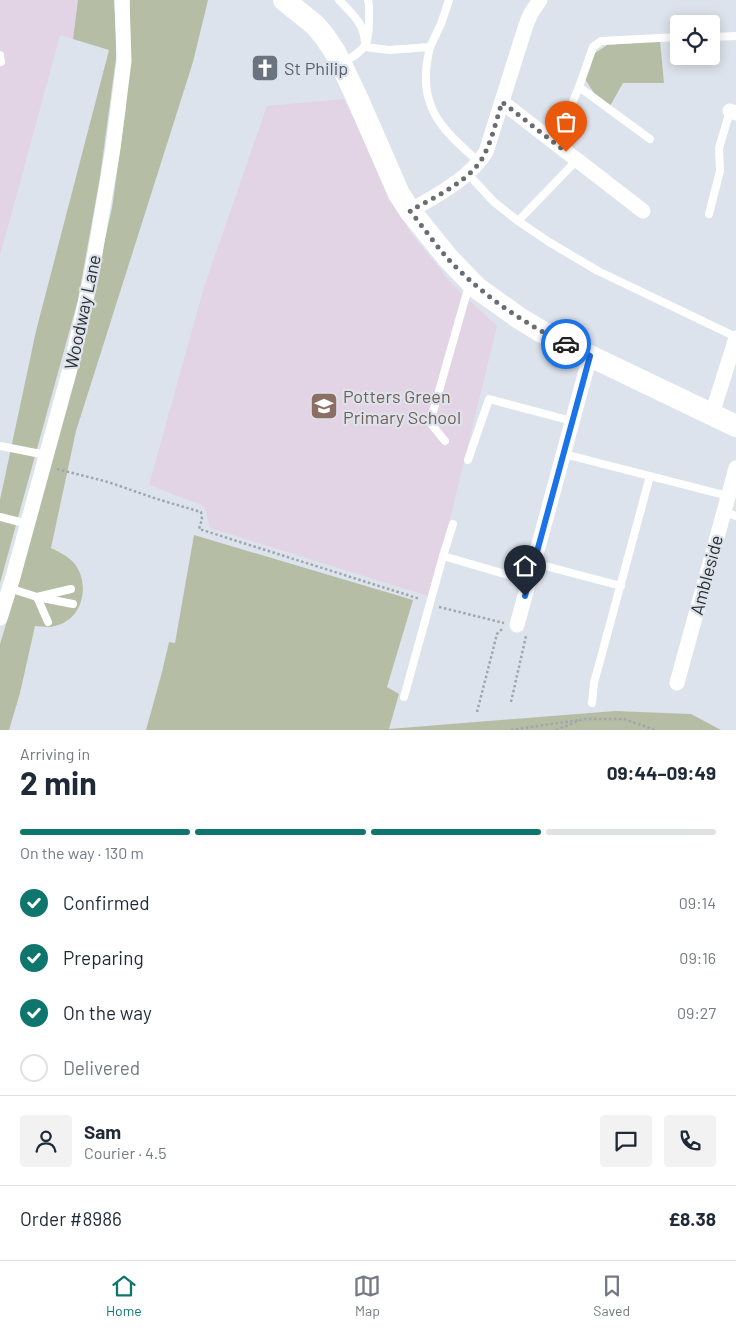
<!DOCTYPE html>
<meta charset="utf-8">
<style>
:root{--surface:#fff;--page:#f2f2f3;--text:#1f2937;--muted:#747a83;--line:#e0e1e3;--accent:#0f766e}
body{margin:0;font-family:Barlow,sans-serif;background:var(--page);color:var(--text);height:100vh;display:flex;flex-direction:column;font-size:19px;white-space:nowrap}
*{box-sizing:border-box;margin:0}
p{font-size:16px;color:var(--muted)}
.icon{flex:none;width:28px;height:28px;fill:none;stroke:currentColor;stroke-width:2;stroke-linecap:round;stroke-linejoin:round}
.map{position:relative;height:730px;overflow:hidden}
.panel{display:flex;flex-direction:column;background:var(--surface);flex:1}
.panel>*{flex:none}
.fabs{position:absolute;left:670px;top:15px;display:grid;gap:10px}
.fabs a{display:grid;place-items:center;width:50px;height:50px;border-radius:5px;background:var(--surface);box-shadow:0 2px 12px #0003;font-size:25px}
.pin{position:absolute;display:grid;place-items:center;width:42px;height:42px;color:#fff;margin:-51px -21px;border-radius:50% 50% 50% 0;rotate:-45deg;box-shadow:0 0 5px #0007}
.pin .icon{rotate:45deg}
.courier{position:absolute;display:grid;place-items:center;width:50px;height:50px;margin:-25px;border:4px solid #1a73e8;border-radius:50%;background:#fff;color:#222;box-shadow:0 1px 6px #0007}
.summary em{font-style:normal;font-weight:700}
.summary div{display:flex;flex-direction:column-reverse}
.summary{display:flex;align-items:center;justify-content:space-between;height:85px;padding:0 20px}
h1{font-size:32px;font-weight:700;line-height:38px}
.bar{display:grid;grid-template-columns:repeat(4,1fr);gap:8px 5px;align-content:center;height:60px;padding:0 20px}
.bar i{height:6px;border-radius:4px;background:var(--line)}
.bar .current{background:var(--accent)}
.bar p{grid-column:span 4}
.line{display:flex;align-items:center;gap:12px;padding:0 20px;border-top:1px solid var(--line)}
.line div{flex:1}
.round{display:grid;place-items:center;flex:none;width:52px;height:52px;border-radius:5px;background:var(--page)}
ol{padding:0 20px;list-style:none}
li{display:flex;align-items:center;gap:15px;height:55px}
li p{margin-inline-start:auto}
li .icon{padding:5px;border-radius:50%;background:var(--accent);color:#fff;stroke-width:4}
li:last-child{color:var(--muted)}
li i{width:28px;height:28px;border:2px solid var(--line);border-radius:50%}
.tabs{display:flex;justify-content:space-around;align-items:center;height:70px;border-top:1px solid var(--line);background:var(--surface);font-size:14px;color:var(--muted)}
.tabs a{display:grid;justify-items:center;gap:2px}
.tabs .current{color:var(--accent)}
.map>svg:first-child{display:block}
</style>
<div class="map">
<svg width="736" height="730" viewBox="0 0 736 730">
<rect width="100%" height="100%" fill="#dde3ec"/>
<g fill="#e2d3e5">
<path d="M 0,0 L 78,0 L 73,39 L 60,35 L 0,256 Z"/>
<path d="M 344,99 L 410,232 L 452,284 L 497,326 L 431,597 L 210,528 L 204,506 L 149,485 L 204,287 L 267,106 Z"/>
</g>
<g fill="#b5bea4">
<path d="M 78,0 L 114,0 L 117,51 L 100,177 L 78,300 L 0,583 L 0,500 L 36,331 L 109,50 L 73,39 Z"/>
<path d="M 130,0 L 208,0 L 193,62 L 76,431 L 51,548 C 59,552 68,556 74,563 C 91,584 83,620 55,626 C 49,628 41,626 35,626 L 20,693 L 9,730 L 0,730 L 0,644 L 21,575 L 79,354 L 112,208 L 126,107 Z"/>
<path d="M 660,41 L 664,83 L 623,83 L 610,106 L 594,93 L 585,79 L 592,55 L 607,45 Z"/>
<path d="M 194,535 L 413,600 L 387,687 L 399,694 L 389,729 L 615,711 L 691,714 L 721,730 L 146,730 L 162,672 L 169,642 L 175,643 Z"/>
</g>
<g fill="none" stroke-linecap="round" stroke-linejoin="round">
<g stroke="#a1a6ad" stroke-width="2.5" stroke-dasharray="2.5 2.5" stroke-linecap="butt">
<path d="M 57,469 L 108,482 L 157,499 L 201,512 L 202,519 L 199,529 L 420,599"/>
<path d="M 439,607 L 504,623"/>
<path d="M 511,702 L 526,636"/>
<path d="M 477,712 L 497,634 L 503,628"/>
<path d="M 511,730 L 578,720"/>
<path d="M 556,730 L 583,719 L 624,719 L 655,730"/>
</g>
<g stroke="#fff" stroke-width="8">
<path d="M 339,0 C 351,13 364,23 365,42"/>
<path d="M 711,37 L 736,36"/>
<path d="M 365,47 L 389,50 L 430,47 C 428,56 426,65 426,74 C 424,116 451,137 479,162"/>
<path d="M 430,47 L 441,24 L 449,0"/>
<path d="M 0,55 L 1,62"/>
<path d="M 343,63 C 365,49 369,47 369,21 C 369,14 370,7 368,0"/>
<path d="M 579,87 L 593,47 L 601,41 L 679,37"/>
<path d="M 555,144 L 579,87 L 650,139"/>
<path d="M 468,174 L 494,202 L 518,221 L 549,242 L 598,271 L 736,337"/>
<path d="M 709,214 L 720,171 L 719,148 L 730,111"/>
<path d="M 518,221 L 577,160"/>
<path d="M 445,441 L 432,425 L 431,419 L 469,285"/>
<path d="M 0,446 L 46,455"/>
<path d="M 564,454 L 728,496"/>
<path d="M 468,460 L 489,399 L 572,421"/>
<path d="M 724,512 L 736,516"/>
<path d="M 0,517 L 28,524"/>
<path d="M 453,524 L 443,556 L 529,581"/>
<path d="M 534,563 L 621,586"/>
<path d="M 9,588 L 37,597 L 73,604"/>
<path d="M 48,622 L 37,597 L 71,589"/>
<path d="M 404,697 L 443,556"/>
<path d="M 592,703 L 594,683 L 650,476"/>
</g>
<g stroke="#fff" stroke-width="15">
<path d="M 502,102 L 643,211"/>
<path d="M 730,111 L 736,113"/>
<path d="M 410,211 C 438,194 468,180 486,152 L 526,25 L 531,13 L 540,0"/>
<path d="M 712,414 L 736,338"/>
<path d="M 0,618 L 13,577 L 73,358 L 91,277 L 113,148 L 124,61 L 122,0"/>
<path d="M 517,625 L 590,356"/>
<path d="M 677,683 L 736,468"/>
</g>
<path stroke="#fff" stroke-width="22" d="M 284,0 L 315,25 L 325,37 L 335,52 L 354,91 L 399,194 L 410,211 L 448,258 L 477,288 L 519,318 L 542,332 L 590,356 L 736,426"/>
</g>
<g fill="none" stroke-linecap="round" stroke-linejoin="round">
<path stroke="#696d72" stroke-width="5" stroke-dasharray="0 9" d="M 566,344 C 523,323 482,295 448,259 C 435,244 423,227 410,211 C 436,196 474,180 486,151 C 493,136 497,118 502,102 L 566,152"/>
<path stroke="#1a73e8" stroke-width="6" d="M 525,596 L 590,356 L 566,344"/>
</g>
<defs>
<g id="church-square" transform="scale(1.4375)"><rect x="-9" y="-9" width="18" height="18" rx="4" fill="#6b7280" stroke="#dde3ec"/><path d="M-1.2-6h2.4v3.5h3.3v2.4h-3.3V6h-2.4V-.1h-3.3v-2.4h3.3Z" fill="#fff"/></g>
<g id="school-square" transform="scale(1.4375)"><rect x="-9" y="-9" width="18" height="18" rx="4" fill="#8d6e63" stroke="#dde3ec"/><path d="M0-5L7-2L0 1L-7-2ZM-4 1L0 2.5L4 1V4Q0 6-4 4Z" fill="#fff"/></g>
</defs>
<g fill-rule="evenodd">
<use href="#church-square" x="265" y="68"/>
<use href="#school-square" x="324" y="406"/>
</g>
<g text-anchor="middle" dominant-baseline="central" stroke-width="4.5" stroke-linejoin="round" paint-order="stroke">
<g font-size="18" fill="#5b616d" stroke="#dde3ec" text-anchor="start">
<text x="284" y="68">St Philip</text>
</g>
<g font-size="18" fill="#2b2e31" stroke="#dde3ec">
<text transform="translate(82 312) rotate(-78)">Woodway Lane</text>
<text transform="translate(706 575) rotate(-75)">Ambleside</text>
</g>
<g font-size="18" fill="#785e54" stroke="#dde3ec" text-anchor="start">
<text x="343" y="396">Potters Green<tspan x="343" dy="21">Primary School</tspan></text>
</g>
</g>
</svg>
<div class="fabs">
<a><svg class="icon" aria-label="locate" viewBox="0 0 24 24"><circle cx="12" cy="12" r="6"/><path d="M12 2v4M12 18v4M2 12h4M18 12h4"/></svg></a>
</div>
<div class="pin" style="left:566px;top:152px;background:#ea580c"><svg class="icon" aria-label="bag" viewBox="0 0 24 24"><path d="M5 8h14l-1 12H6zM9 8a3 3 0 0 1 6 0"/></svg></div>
<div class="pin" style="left:525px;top:596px;background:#1f2937"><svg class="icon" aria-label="home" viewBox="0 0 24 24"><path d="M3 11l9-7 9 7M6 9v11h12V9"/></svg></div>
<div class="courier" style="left:566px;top:344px"><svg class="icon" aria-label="car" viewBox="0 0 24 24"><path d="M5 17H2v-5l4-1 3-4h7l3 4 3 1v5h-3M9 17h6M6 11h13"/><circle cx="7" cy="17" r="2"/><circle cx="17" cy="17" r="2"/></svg></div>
</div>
<section class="panel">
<div class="summary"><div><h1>2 min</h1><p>Arriving in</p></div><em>09:44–09:49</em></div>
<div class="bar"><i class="current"></i><i class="current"></i><i class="current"></i><i></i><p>On the way · 130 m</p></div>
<ol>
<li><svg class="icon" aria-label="check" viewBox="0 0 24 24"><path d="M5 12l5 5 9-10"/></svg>Confirmed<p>09:14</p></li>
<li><svg class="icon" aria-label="check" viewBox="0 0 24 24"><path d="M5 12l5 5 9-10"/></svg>Preparing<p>09:16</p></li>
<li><svg class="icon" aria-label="check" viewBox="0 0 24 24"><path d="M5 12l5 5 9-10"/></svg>On the way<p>09:27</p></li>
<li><i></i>Delivered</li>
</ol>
<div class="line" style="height:90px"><a class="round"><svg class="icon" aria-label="person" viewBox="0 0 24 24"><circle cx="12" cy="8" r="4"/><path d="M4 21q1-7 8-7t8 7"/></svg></a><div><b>Sam</b><p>Courier · 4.5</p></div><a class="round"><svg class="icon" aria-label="chat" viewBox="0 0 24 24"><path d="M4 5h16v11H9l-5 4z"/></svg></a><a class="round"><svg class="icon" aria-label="phone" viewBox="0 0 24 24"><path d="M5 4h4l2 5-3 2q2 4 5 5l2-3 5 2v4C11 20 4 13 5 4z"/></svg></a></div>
<div class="line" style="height:65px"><div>Order #8986</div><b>£8.38</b></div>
</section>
<nav class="tabs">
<a class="current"><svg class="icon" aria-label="home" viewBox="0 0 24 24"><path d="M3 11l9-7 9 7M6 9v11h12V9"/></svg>Home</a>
<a><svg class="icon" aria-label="map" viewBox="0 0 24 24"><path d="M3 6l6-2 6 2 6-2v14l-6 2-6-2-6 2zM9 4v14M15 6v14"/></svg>Map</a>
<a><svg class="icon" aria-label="saved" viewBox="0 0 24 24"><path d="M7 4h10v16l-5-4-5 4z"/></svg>Saved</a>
</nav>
